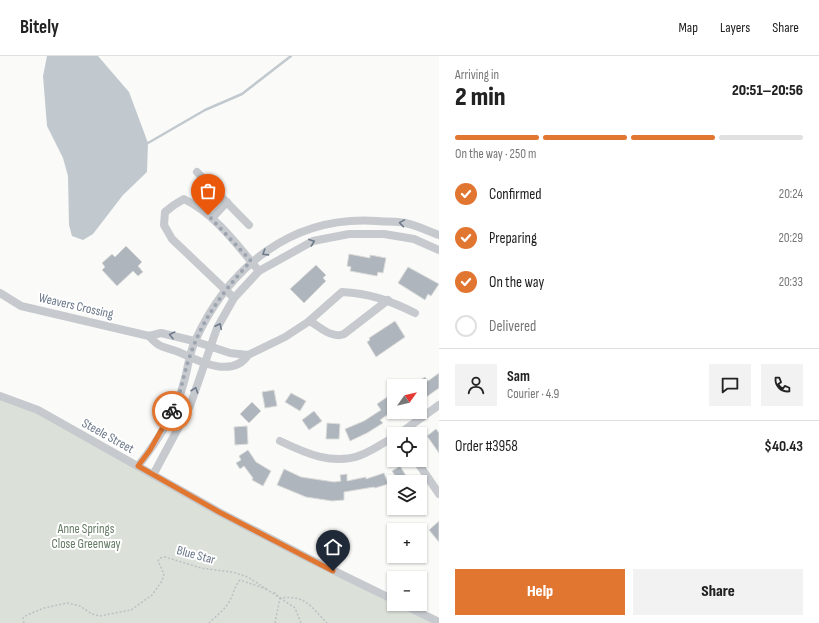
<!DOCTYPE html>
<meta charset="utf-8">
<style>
:root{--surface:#fff;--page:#f2f2f2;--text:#222;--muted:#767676;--line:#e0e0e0;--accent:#e17631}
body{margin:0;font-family:"Sofia Sans Condensed",sans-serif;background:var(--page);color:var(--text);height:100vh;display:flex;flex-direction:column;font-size:15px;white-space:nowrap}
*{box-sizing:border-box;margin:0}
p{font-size:13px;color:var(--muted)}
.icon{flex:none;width:22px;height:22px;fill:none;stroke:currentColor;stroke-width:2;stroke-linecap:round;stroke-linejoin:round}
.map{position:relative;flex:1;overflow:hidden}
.side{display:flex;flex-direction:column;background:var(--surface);width:380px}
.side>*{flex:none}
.needle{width:26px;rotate:56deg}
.tools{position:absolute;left:387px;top:323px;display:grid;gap:8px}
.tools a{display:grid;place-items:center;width:40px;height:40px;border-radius:0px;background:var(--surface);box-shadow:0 1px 3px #0004;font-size:20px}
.pin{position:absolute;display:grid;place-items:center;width:34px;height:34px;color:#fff;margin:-41px -17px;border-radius:50% 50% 50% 0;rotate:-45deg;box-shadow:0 0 4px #0007}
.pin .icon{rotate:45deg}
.courier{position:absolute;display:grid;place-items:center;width:40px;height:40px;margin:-20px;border:3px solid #e17631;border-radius:50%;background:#fff;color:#222;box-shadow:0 1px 5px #0007}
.head em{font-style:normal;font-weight:800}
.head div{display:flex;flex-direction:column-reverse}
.head{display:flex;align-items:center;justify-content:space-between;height:68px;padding:0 16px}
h1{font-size:26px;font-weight:800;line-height:30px}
.bar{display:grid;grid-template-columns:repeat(4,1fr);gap:6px 4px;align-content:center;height:48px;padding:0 16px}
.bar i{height:5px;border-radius:3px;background:var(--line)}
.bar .selected{background:var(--accent)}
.bar p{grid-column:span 4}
.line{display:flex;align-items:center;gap:10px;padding:0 16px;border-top:1px solid var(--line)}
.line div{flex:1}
.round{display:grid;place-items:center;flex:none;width:42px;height:42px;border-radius:0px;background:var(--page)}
ol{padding:0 16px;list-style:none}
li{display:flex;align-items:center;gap:12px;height:44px}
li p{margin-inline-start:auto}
li .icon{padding:4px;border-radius:50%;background:var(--accent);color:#fff;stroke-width:4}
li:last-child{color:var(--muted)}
li i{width:22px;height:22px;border:2px solid var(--line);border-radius:50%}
.button{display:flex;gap:8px;margin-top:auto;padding:8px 16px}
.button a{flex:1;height:46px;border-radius:0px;background:var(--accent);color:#fff;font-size:16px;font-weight:800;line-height:46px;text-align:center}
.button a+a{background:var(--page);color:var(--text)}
header{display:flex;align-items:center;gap:24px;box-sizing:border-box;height:56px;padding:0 20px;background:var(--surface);border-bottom:1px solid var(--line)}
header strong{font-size:19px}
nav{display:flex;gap:22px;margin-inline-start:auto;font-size:14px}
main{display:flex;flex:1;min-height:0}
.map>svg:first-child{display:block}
</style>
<header>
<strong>Bitely</strong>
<nav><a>Map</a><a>Layers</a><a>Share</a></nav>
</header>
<main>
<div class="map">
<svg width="439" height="567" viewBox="0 0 439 567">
<rect width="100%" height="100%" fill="#fafaf8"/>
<path fill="#dbe1d9" d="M 0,340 L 38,354 L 219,456 L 394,544 L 394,548 L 402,548 L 439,567 L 0,567 Z"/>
<path fill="#c1c9cf" d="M 47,0 L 98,0 L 129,36 L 148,87 L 147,116 L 123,139 L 93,178 L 83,184 L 72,180 L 69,169 L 68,120 L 63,102 L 47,70 L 43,20 Z"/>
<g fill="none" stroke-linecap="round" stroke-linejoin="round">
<path stroke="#c1c9cf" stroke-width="2.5" d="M 148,87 L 205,54 L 242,38 L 291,0"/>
</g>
<g fill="#aeb5bc" stroke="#dbdcda">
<path d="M 126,190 L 142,206 L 138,210 L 143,216 L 138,220 L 133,215 L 117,230 L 102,214 L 105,211 L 102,207 L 112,198 L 115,201 Z"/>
<path d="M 349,198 L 370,202 L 370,199 L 386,202 L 383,217 L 378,216 L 377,220 L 350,215 L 351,211 L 347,210 Z"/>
<path d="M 316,209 L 326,219 L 323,222 L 326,225 L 304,247 L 290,233 Z"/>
<path d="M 408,211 L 439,228 L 431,240 L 428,238 L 425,244 L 398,227 Z"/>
<path d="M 395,265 L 405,281 L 376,301 L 367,286 L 370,284 L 369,282 Z"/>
<path d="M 439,317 L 439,332 L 425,342 L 420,335 L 420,330 L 411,330 L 425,321 L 428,325 Z"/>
<path d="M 274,334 L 277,350 L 265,352 L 262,336 Z"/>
<path d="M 291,337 L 306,345 L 300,355 L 285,346 Z"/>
<path d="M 387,341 L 394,354 L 380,364 L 383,367 L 367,377 L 350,385 L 345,373 L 364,365 L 381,354 L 377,348 Z"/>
<path d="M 252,346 L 261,355 L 249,367 L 240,358 Z"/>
<path d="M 314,355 L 322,365 L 309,374 L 302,364 Z"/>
<path d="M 327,367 L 340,368 L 339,383 L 326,383 Z"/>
<path d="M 247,370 L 248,388 L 235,389 L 234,371 Z"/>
<path d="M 436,373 L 439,377 L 439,397 L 427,380 Z"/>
<path d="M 248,394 L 256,406 L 271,415 L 263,430 L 252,424 L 253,422 L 244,410 L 240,413 L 236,407 L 241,404 L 239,400 Z"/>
<path d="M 400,410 L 408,423 L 404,426 L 399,426 L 392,415 Z"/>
<path d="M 284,413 L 301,421 L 334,426 L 341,425 L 340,419 L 347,418 L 347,425 L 366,421 L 366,423 L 384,417 L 388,428 L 375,432 L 374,431 L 344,436 L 344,444 L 332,445 L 306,441 L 277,429 Z"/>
<path d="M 439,465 L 439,486 L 429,474 Z"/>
</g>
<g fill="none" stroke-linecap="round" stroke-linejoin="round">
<g stroke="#bdc0c3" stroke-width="1.5" stroke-dasharray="2 2" stroke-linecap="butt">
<path d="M 274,536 L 280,542 L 275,567"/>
<path d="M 280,542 L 295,552 L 301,567"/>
<path d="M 24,567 L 23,562 L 27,559 L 44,552 L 67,547 L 80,550 L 92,558 L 100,560 L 131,554 L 152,539 L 162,525 L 164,518 L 158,505 L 160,502 L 165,501 L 201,512 L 232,516 L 248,521 L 280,542 C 306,539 310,550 327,567"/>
<path d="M 209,567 C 216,560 226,553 230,544 C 234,537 234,531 240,524 L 266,533"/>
</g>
<g stroke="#c6c9cd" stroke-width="8">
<path d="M 197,116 L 249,169"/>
<path d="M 212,162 L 227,146"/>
<path d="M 0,237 L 21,250 L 149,280 L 161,277 L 194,285 L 230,297 L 248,299 L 285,281 L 308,266 L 342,236 C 369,237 391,245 415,257"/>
<path d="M 234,242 L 172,183 L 164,169 L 165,156 L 174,149 L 184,143 C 215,158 238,190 259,215"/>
<path d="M 310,265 C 320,271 332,283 344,278 L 388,244"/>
<path d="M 149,280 C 161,294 165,290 181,297 C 200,306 233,322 248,299"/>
<path d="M 0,340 L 38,354 L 219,456 L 306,501 L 394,544"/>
<path d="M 399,378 L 439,349"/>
<path d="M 280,385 C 305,397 333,410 361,399 C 372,395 383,387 394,381"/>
<path d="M 416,404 L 439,438"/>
<path d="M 138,410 C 157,386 176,356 184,326 C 188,312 189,298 195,285 C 229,210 293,159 377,165 C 386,166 396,165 405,167 C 416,169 428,175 439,179"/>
<path d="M 153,419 L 190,350 L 217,272 L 234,242 L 259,215 L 313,185 L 349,178 L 384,178 L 414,183 L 439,194"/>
<path d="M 402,548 L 439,566"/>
</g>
</g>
<defs><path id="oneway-chevron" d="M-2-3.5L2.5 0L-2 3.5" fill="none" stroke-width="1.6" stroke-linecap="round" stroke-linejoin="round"/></defs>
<g stroke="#6e7a8b">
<use href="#oneway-chevron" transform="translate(402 167) rotate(-171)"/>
<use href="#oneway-chevron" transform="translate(312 186) rotate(-20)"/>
<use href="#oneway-chevron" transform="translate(265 197) rotate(148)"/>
<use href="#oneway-chevron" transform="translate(219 270) rotate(-64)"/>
<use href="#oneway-chevron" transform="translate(172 279) rotate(-166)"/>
<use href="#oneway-chevron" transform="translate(195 334) rotate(-71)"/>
</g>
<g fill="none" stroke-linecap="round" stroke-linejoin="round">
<path stroke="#9ca4af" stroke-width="4" stroke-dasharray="0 7.2" d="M 172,355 C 182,337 183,318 190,300 C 202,263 225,233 251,205 L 208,159"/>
<path stroke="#e17631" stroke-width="5" d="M 172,355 L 150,394 L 138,410 L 219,456 L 333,515"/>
</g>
<g text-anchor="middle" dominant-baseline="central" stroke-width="4" stroke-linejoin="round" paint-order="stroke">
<g font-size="13" fill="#697688" stroke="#fff">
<text transform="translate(76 250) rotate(13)">Weavers Crossing</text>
<text transform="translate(108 380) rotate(29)">Steele Street</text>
<text transform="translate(196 499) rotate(15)">Blue Star</text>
</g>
<g font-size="13" fill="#657a64" stroke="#fff">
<text x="86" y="473">Anne Springs<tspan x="86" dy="15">Close Greenway</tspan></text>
</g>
</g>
</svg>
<div class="tools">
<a><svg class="needle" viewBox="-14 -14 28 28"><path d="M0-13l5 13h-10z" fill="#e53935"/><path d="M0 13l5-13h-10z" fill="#767676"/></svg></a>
<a><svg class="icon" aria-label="locate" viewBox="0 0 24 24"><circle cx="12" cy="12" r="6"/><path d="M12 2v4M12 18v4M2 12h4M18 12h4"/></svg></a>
<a><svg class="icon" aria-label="layers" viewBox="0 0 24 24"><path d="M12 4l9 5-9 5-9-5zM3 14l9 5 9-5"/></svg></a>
<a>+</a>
<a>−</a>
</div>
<div class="pin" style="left:208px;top:159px;background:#ea580c"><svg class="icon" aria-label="bag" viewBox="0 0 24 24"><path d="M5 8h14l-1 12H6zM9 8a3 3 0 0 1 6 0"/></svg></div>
<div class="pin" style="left:333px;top:515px;background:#1f2937"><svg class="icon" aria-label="home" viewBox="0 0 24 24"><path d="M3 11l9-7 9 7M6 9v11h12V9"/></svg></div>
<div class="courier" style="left:172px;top:355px"><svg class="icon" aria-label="bike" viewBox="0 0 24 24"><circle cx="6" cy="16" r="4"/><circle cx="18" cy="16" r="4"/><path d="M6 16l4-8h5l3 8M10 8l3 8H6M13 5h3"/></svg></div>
</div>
<section class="side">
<div class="head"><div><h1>2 min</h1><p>Arriving in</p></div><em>20:51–20:56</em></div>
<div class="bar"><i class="selected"></i><i class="selected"></i><i class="selected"></i><i></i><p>On the way · 250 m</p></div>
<ol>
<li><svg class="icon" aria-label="check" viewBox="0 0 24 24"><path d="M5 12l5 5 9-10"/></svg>Confirmed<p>20:24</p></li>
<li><svg class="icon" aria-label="check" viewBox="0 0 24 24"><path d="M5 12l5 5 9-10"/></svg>Preparing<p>20:29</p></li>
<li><svg class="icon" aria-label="check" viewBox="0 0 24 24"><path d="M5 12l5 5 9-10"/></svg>On the way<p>20:33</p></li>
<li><i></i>Delivered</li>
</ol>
<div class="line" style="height:72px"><a class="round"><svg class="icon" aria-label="person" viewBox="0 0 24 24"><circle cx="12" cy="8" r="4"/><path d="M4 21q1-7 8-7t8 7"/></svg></a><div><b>Sam</b><p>Courier · 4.9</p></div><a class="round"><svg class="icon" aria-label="chat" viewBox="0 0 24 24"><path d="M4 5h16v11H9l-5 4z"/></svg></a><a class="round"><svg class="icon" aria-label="phone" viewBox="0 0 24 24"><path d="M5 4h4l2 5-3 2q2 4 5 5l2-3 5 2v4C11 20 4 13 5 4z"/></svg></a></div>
<div class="line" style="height:52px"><div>Order #3958</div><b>$40.43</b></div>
<div class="button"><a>Help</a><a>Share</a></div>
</section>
</main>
